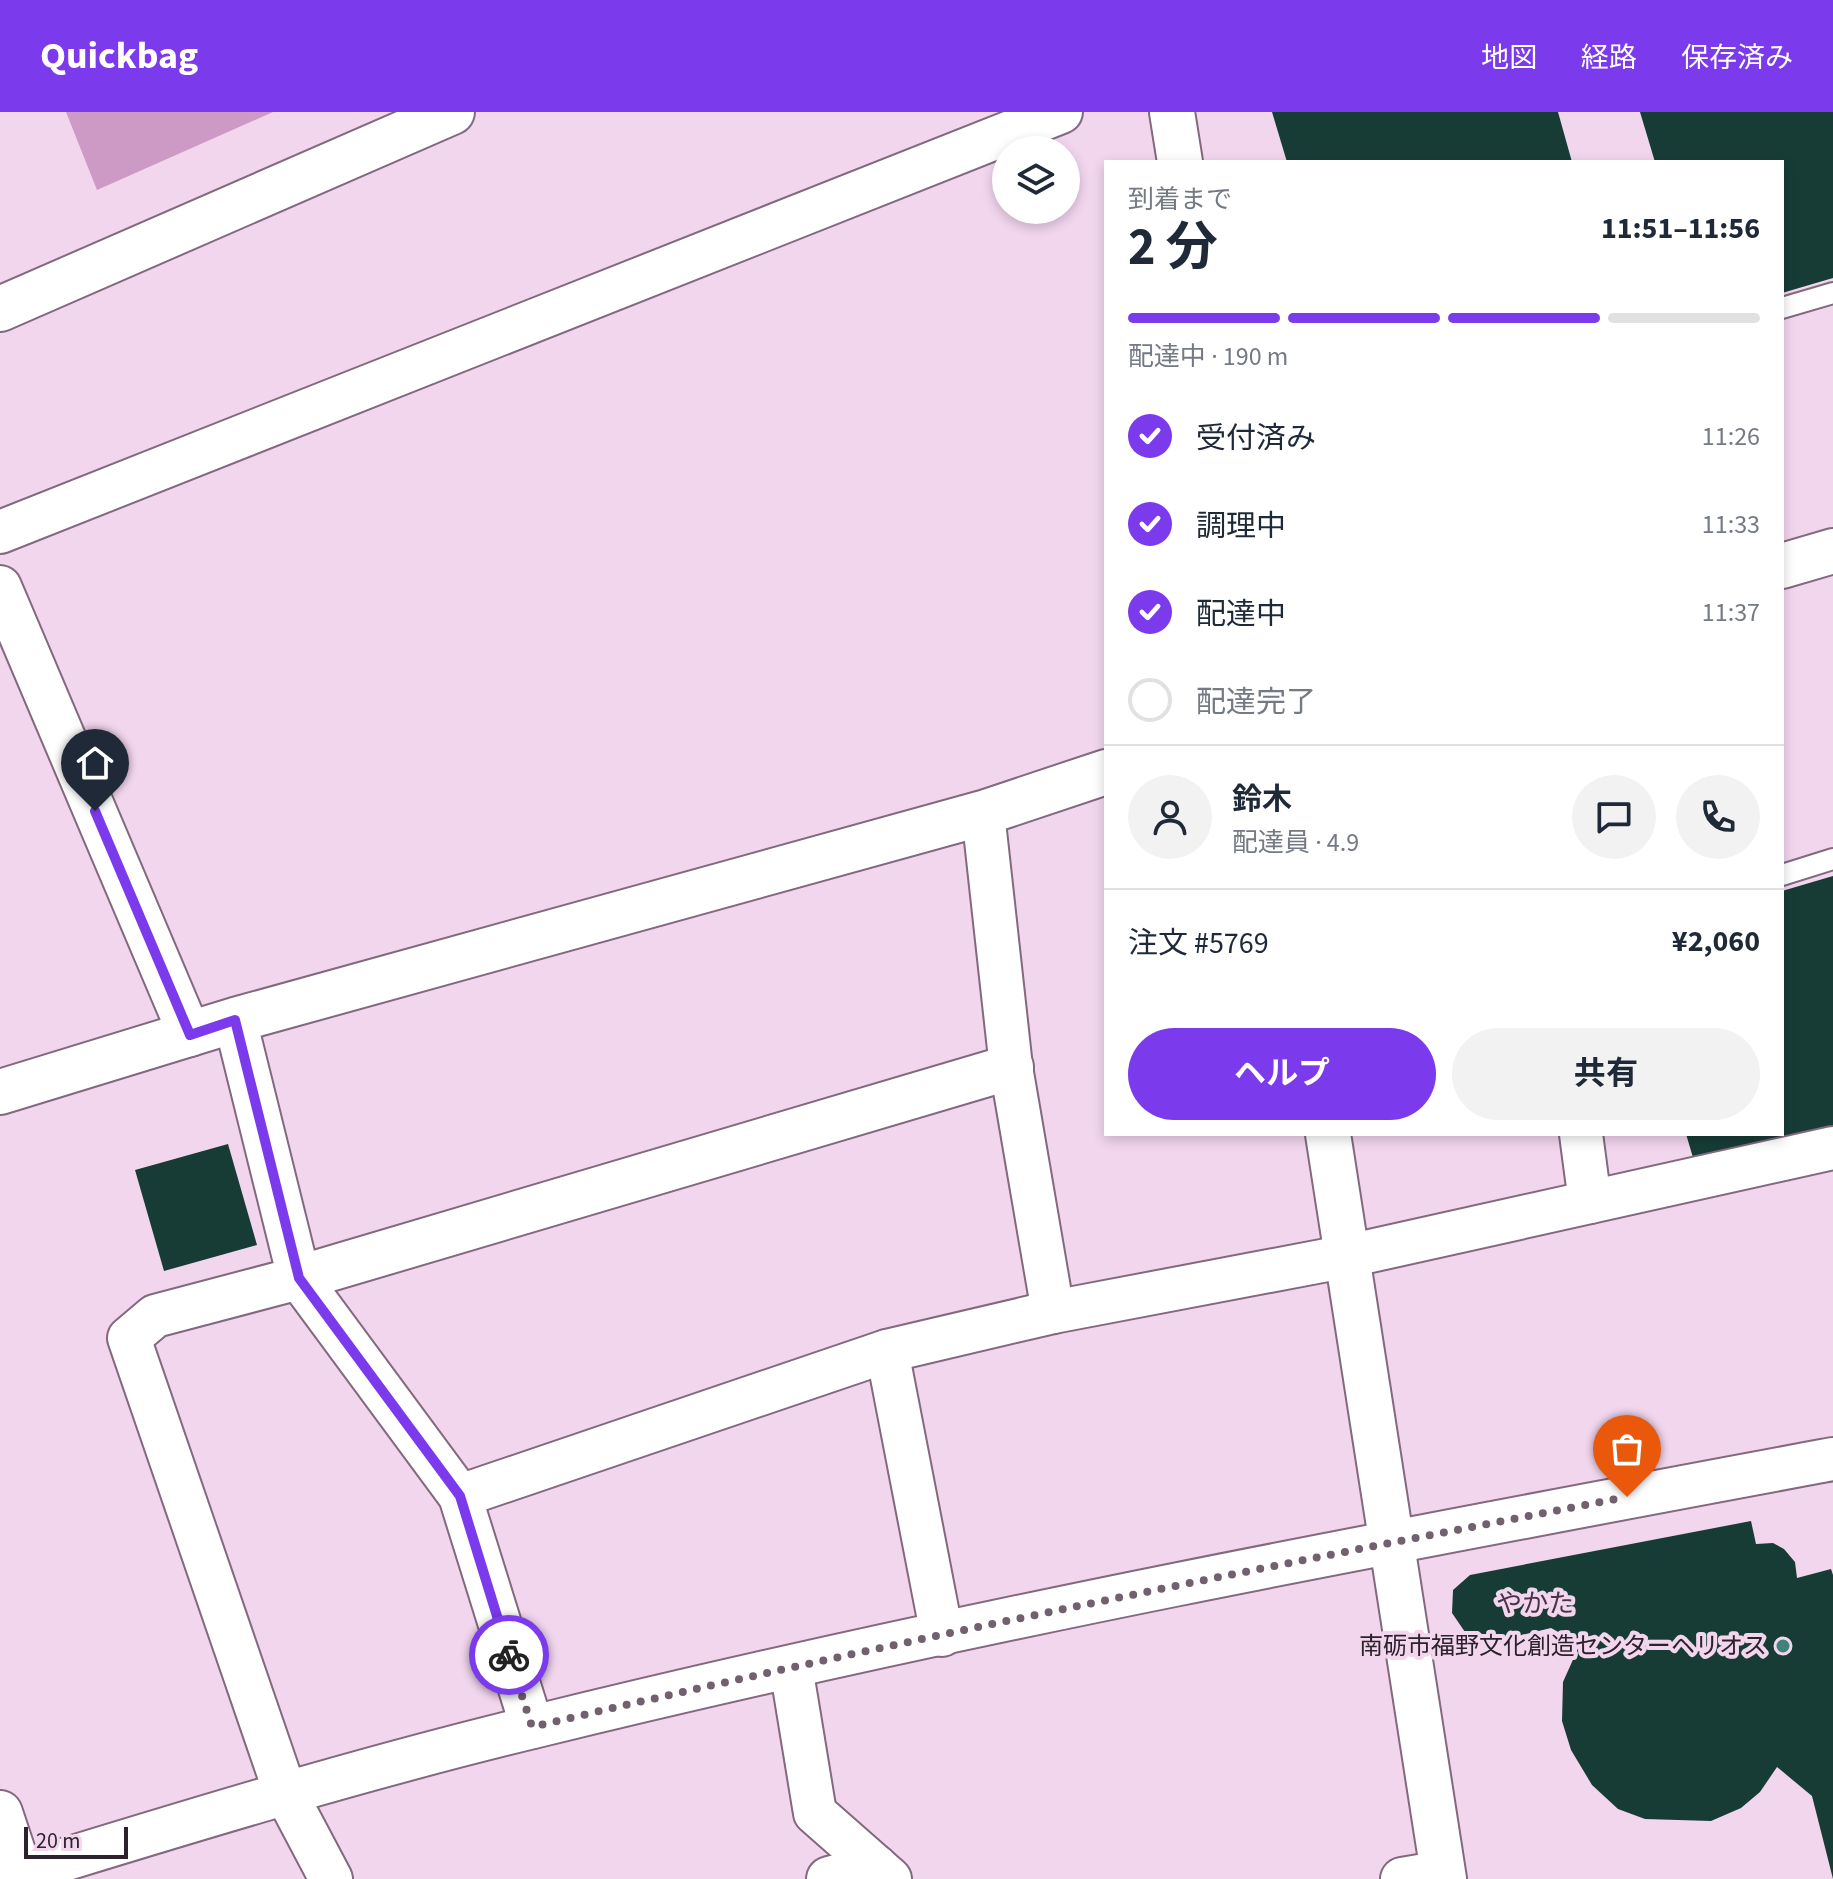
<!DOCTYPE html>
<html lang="ja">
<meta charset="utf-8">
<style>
:root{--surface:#fff;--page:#f2f2f3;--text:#1f2937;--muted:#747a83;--line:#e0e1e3;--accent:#7c3aed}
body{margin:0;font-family:"Source Sans 3","Noto Sans JP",sans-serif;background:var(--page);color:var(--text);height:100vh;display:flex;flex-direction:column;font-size:30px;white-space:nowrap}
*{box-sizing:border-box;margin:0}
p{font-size:26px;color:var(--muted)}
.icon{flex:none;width:44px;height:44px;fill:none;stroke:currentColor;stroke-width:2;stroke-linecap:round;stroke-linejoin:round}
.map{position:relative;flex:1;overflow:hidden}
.side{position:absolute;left:1104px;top:48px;width:680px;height:976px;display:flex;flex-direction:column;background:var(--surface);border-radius:0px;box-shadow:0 4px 12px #0003}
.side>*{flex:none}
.controls{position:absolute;left:992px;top:24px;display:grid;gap:16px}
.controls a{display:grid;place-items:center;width:88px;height:88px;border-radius:50%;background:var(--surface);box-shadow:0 4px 12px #0003;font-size:40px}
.scale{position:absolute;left:24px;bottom:20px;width:104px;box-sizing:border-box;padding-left:8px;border:4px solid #2c222b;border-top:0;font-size:22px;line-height:28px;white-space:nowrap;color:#2c222b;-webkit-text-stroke:6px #f2d6ee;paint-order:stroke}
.pin{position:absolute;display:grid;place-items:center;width:68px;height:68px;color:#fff;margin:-82px -34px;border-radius:50% 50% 50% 0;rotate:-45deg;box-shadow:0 0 8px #0007}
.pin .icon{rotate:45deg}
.courier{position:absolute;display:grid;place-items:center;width:80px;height:80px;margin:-40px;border:6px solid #7c3aed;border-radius:50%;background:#fff;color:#222;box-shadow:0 2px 10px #0007}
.head em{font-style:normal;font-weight:700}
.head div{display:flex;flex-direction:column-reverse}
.head{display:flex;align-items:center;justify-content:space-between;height:136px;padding:0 24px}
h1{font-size:52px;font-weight:700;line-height:60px}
.bar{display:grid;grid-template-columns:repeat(4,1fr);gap:12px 8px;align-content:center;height:96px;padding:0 24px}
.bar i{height:10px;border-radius:6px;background:var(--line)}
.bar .selected{background:var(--accent)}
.bar p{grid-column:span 4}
.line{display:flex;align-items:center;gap:20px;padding:0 24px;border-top:2px solid var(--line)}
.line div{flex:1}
.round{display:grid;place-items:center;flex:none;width:84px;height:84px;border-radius:42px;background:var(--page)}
ol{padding:0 24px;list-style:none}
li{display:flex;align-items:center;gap:24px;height:88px}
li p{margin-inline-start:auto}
li .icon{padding:8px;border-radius:50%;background:var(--accent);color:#fff;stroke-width:4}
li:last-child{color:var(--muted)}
li i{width:44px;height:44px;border:4px solid var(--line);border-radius:50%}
.button{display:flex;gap:16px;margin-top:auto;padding:16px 24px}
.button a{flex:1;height:92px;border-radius:48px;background:var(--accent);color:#fff;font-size:32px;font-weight:700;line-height:92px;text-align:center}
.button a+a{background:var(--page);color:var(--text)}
header{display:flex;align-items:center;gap:48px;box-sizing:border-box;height:112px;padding:0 40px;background:var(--accent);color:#fff}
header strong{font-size:38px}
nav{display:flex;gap:44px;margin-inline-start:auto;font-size:28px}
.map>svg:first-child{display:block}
</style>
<header>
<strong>Quickbag</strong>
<nav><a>地図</a><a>経路</a><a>保存済み</a></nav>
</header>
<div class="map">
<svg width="1833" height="1767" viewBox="0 0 1833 1767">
<rect width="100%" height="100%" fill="#f2d6ee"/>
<path fill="#cd9ac6" d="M 66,0 L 273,0 L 97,78 Z"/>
<g fill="#173c36">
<path d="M 1272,0 L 1558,0 L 1572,50 L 1287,50 Z"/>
<path d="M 1640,0 L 1833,0 L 1833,166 L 1782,181 L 1782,50 L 1655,50 Z"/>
<path d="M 1833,764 L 1833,1021 L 1697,1059 L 1686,1022 L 1782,1022 L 1782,779 Z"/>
<path d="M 228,1032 L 257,1133 L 164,1159 L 135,1058 Z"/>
<path d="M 1751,1409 L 1756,1432 L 1773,1431 L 1784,1437 L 1795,1450 L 1797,1466 L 1831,1457 L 1833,1463 L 1833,1767 L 1812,1684 L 1777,1655 L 1760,1680 L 1741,1696 L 1711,1709 L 1645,1707 L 1618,1697 L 1592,1673 L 1571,1638 L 1562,1609 L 1563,1570 L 1580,1532 L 1551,1516 L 1484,1532 L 1465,1520 L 1452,1501 L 1453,1478 L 1470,1463 Z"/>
</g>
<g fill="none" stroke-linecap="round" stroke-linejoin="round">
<g stroke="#82697e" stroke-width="24">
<g id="service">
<path d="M 1782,196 L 1833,181"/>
<path d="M 1782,763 L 1833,747"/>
</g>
</g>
<g stroke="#82697e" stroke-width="46">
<g id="minor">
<path d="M 0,420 L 1061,0"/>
<path d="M 0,475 L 190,923"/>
<path d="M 983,701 L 1011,955 L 1053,1200"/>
<path d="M 235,908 L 299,1166 L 460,1384 L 532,1615"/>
<path d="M 1581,1022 L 1590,1090"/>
<path d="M 299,1166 L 155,1204 L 129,1226 L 285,1680 L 331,1767"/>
<path d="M 887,1239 L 942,1523"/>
<path d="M 460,1384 L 887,1239 L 1053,1200 L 1348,1144 L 1833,1036"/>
<path d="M 791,1555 L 815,1701 L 890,1767"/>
<path d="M 21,1761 C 190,1709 360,1657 533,1615 C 962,1509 1398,1428 1833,1347"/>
<path d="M 1402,1767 L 1443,1760"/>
</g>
</g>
<g stroke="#82697e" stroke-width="48">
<g id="tertiary">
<path d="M 1172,0 L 1180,50"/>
<path d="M 0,197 L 452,0"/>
<path d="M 1782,454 L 1833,439"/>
<path d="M 0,980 L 235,908 L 983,701 L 1106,660"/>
<path d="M 1328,1022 L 1444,1767"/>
<path d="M 299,1166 L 1011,955"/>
<path d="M 0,1701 L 22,1767"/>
<path d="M 829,1767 L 875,1755"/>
</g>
</g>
<use href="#service" stroke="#fff" stroke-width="20"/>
<use href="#minor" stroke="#fff" stroke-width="42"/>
<use href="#tertiary" stroke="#fff" stroke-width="44"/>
</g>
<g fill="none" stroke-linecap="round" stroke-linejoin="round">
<path stroke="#71616f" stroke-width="8" stroke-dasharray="0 14.4" d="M 509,1543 L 532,1615 C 895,1529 1261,1455 1627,1385"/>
<path stroke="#7c3aed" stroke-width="10" d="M 95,699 L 190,923 L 235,908 L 299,1166 L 460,1384 L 509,1543"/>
</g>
<circle fill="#3f8378" stroke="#f2d6ee" stroke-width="3" cx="1783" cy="1534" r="8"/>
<g text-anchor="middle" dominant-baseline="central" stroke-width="8" stroke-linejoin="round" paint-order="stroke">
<g font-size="24" fill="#2c222b" stroke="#f2d6ee" text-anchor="end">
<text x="1767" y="1534">南砺市福野文化創造センターヘリオス</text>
</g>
<g font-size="26" fill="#493346" stroke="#f2d6ee">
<text x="1535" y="1491">やかた</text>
</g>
</g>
</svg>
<div class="controls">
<a><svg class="icon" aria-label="layers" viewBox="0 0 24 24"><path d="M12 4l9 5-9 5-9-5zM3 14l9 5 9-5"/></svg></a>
</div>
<div class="scale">20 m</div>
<div class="pin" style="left:1627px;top:1385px;background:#ea580c"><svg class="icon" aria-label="bag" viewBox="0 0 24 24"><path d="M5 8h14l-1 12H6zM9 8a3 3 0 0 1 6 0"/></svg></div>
<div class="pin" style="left:95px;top:699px;background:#1f2937"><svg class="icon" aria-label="home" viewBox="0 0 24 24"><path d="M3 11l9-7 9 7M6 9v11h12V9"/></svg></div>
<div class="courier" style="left:509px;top:1543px"><svg class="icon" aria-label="bike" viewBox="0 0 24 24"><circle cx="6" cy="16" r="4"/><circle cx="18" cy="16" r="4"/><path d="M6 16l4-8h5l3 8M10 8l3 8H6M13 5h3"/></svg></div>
<section class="side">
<div class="head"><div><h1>2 分</h1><p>到着まで</p></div><em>11:51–11:56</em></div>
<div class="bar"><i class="selected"></i><i class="selected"></i><i class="selected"></i><i></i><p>配達中 · 190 m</p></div>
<ol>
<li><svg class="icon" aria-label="check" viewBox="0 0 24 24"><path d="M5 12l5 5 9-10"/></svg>受付済み<p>11:26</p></li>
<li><svg class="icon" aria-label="check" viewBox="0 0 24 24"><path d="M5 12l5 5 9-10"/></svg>調理中<p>11:33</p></li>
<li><svg class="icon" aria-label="check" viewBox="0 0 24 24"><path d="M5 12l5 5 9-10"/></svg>配達中<p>11:37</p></li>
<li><i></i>配達完了</li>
</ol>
<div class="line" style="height:144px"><a class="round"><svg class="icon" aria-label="person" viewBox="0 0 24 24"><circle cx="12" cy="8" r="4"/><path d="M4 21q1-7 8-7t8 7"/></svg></a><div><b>鈴木</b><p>配達員 · 4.9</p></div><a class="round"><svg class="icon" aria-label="chat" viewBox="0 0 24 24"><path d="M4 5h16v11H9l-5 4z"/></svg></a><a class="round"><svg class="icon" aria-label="phone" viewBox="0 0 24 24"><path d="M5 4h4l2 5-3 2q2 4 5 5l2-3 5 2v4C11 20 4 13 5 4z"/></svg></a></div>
<div class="line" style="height:104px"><div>注文 #5769</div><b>¥2,060</b></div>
<div class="button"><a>ヘルプ</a><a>共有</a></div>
</section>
</div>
